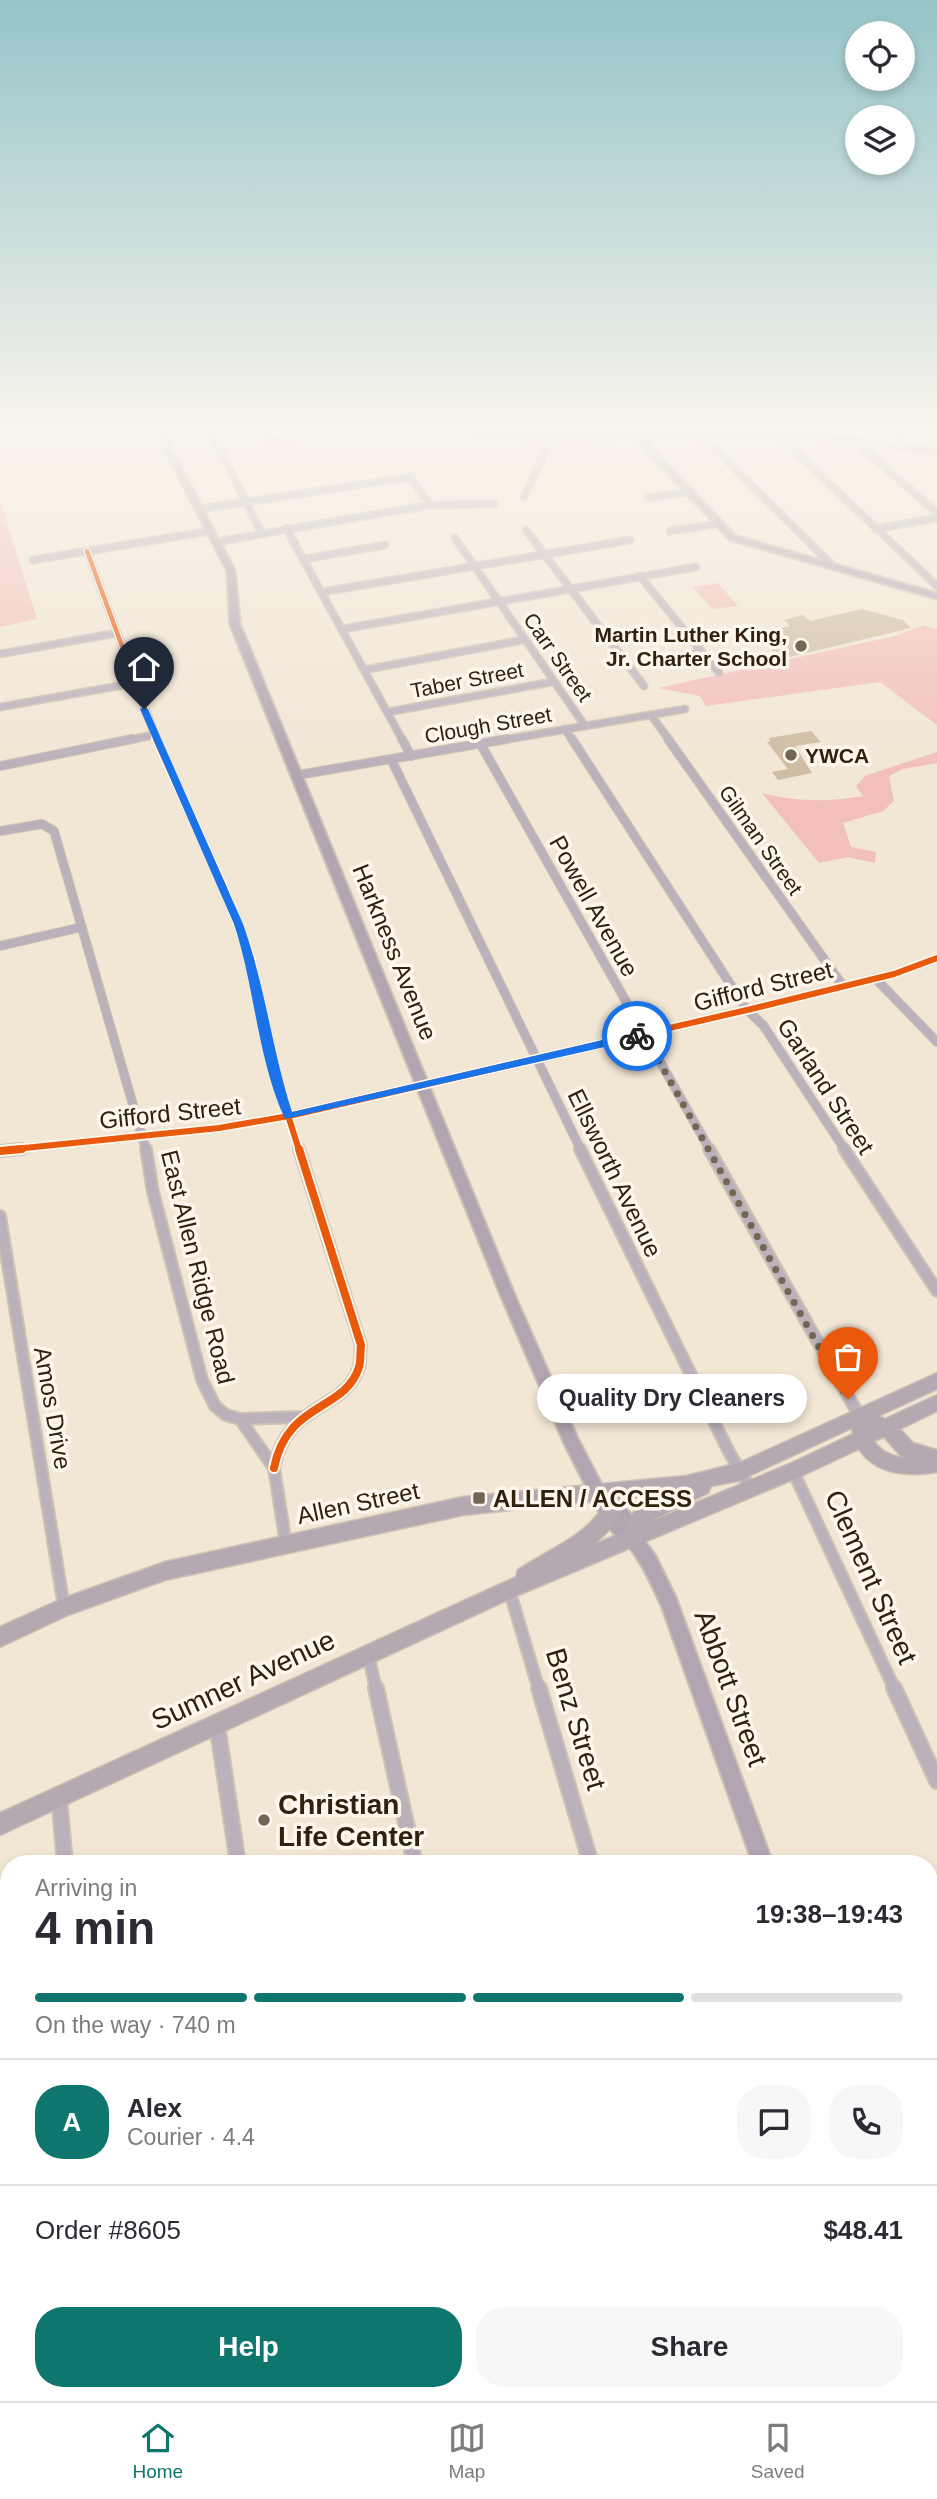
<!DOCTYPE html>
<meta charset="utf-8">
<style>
:root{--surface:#fff;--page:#f7f7f7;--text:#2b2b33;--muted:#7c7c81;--line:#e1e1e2;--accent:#0f766e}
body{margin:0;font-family:Helvetica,sans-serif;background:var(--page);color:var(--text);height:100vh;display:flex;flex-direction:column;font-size:26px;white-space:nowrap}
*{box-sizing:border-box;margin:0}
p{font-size:23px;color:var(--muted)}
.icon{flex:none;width:38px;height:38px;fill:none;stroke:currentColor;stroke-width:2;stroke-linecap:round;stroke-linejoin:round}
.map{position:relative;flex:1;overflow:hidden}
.details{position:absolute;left:0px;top:1855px;width:938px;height:546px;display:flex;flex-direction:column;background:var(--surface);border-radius:28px 28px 0 0;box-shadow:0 4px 10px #0003}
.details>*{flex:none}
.buttons{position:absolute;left:845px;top:21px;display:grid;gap:14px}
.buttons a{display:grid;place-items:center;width:70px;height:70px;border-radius:50%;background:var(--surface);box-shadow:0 4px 10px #0003;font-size:35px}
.pin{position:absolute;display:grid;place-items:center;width:60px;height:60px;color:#fff;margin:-72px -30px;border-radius:50% 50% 50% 0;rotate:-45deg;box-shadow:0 0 7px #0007}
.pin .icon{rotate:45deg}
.courier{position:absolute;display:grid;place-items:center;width:70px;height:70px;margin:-35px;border:5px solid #1a73e8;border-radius:50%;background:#fff;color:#222;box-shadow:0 2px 9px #0007}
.bubble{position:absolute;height:49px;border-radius:24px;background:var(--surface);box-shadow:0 4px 10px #0003;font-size:23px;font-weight:600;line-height:49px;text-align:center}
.head em{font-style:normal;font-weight:600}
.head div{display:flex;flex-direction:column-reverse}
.head{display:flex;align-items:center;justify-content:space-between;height:119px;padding:0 35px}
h1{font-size:46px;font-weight:600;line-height:52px}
.bar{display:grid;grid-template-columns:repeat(4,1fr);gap:10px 7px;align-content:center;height:84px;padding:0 35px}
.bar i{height:9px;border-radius:5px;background:var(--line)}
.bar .on{background:var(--accent)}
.bar p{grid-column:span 4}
.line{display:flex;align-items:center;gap:18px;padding:0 35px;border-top:2px solid var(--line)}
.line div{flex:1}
.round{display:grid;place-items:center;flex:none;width:74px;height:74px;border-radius:28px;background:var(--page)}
.button{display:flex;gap:14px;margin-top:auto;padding:14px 35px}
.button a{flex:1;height:80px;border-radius:28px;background:var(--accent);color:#fff;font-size:28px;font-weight:600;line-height:80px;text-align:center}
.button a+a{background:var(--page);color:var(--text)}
.tabs{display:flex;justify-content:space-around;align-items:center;height:98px;border-top:2px solid var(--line);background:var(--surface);font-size:19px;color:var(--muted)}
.tabs a{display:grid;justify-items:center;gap:4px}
.tabs .on{color:var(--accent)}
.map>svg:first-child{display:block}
</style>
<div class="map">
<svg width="937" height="2401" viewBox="0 0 937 2401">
<rect width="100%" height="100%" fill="#f2e6d5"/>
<g fill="#f3bfbb">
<path d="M 0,500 L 37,619 L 0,627 Z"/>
<path d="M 718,583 L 738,606 L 712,609 L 693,587 Z"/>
<path d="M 923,625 L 937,629 L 937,725 L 880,682 L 706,706 L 700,696 L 658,688 L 895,636 Z"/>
<path d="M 937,752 L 937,763 L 903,769 L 889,776 L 894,801 L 883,811 L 843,823 L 851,847 L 876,852 L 875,863 L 848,857 L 819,863 L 762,793 C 795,802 829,802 863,796 L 856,786 L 865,776 Z"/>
</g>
<g fill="#cebda2">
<path d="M 265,433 L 283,438 L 298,442 L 289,448 L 256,438 Z"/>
<path d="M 862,609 L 903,620 L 911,628 L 781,659 L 755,634 L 790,626 L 784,620 L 803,615 L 810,621 Z"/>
<path d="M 811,731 L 821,742 L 795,746 L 812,773 L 778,780 L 772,772 L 788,769 L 767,742 L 770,741 L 769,738 Z"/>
</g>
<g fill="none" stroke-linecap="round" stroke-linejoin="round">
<g stroke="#ccc2b4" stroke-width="9">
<g id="street-far3">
<path d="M 210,430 L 261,532"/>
<path d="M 890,430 L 910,448"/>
<path d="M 700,434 L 834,567"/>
<path d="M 778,435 L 937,586"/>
<path d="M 854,440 L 937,513"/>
<path d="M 524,497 L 548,445 L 541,430"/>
<path d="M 648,498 L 687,492"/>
<path d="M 199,509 L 411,477 L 430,505"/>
<path d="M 286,528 L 403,741"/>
<path d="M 876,529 L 937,518"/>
<path d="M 526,530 L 644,686"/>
<path d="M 670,531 L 717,524"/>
<path d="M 455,538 L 585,726"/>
<path d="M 215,542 L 430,505 L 494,504"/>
<path d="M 87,551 L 157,741"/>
<path d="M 304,559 L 385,545"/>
<path d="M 33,560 L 210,531"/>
<path d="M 640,576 L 719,673"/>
<path d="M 322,592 L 630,540"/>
<path d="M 343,629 L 696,567"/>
<path d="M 0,654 L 117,633"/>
<path d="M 657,660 L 702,652"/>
<path d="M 364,670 L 523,640"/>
<path d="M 0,707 L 135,683"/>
<path d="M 388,712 L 552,682"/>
<path d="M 651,715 L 670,741"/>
<path d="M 565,729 L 573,741"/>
<path d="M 124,741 L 154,735"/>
<path d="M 497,741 L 685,709"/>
</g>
</g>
<g stroke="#ccc2b4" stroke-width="10">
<g id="street-far2">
<path d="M 156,739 L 223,886 L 251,959 L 272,1065 L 299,1150"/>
<path d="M 402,739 L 411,756"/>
<path d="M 572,739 L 747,1010 L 763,1025 L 845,1150"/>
<path d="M 668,739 L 843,986"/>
<path d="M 480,743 L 710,1150"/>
<path d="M 391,759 L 581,1150"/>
<path d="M 0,766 L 132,739"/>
<path d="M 298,775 L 507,739"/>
<path d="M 0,831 L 42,824 L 54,831 L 146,1150"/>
<path d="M 0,946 L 82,927"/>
<path d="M 875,978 L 937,1042"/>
<path d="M 5,1150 L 219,1128 L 289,1116 L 747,1010 L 894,974 L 937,958"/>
</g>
</g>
<g stroke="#ccc2b4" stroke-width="14">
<g id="street-far1">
<path d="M 146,1149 L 153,1192 L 202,1380 L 215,1406 L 226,1415 L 240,1419 L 274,1468 L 286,1544"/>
<path d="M 580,1149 L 729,1452 L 751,1489"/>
<path d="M 709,1149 L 860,1417"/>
<path d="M 844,1149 L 937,1291"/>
<path d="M 0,1151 L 22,1149"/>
<path d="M 0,1216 L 64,1607"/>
<path d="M 240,1419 L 300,1417"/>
<path d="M 274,1468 C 287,1401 345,1412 359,1367 C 361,1360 360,1352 361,1345 L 299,1149"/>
<path d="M 793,1471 L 895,1690"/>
<path d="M 509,1589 L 539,1690"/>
<path d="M 368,1653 L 376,1690"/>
</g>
</g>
<g stroke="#ccc2b4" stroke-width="18">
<g id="street">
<path d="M 376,1688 L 415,1864"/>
<path d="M 539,1688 L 591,1864"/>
<path d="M 894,1688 L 937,1781"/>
<path d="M 217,1724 L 238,1864"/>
<path d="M 59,1797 L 65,1864"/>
<path d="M 109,2392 L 109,2401"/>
<path d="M 323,2392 L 324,2401"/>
<path d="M 535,2392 L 537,2401"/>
<path d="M 750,2392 L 753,2401"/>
</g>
</g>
<g stroke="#ccc2b4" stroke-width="4">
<g id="secondary">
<path d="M 154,430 L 162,430 L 235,571 L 240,624 L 515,1296 L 578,1439 L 606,1493 L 614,1495 L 635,1519 L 640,1535 L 655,1555 L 676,1598 L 773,1864 L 753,1864 L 662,1607 C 652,1586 643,1564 628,1546 C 620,1537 611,1533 604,1522 L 564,1443 L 501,1296 L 230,624 L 227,571 Z"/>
<path d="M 632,433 L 638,433 L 736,536 L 937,593 L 937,599 L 730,540 L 632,437 Z"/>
<path d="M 929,2299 L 937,2302 L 937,2343 L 929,2339 Z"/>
</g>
</g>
<g stroke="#ccc2b4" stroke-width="3">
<g id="primary">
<path d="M 394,430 L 533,435 L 790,432 L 855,437 L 937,449 L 937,455 L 855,443 L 790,438 L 533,441 L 398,433 Z"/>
<path d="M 937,1373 L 937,1389 L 878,1416 L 885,1419 L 937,1395 L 937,1411 L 900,1429 L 913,1443 L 937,1450 L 937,1472 C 909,1477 876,1475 859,1449 L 799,1477 L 516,1596 L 0,1835 L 0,1813 L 516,1577 L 518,1570 C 550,1548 589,1536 607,1500 L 463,1515 L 165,1580 L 68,1615 L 0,1647 L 0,1627 L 64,1598 L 165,1562 L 463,1497 L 686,1476 L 739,1463 ZM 852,1428 L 853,1434 L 787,1465 L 647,1523 L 708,1493 L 711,1486 L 738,1481 ZM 884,1437 L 901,1456 L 906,1458 C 893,1456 882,1453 874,1441 ZM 668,1494 C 645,1505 630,1506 624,1532 L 595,1544 L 614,1525 L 623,1506 L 618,1499 Z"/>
</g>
</g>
<use href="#street-far3" stroke="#bab1ba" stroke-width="6"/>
<use href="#street-far2" stroke="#bab1ba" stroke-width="8"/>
<use href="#street-far1" stroke="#bab1ba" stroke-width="10"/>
<use href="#street" stroke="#bab1ba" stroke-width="14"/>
<use href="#secondary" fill="#b0a5b0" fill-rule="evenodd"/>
<use href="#primary" fill="#b4a9b0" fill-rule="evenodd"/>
<g stroke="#fef7ed" stroke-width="7">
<path id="cycleway-far2" d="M 87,551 L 157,741"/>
</g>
<g stroke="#fef7ed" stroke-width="10">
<g id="cycleway-far1">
<path d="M 156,739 L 223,886 L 251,959 L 272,1065 L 299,1150"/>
<path d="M 5,1150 L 219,1128 L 289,1116 L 747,1010 L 894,974 L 937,958"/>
</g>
</g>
<g stroke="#fef7ed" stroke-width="12">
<g id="cycleway">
<path d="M 0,1151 L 22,1149"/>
<path d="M 274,1468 C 287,1401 345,1412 359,1367 C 361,1360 360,1352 361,1345 L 299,1149"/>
</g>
</g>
<use href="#cycleway-far2" stroke="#e8590c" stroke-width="4.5"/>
<use href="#cycleway-far1" stroke="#e8590c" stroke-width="6"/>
<use href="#cycleway" stroke="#e8590c" stroke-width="8"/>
</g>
<linearGradient id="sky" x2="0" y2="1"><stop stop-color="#95c4c8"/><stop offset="0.56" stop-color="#f9f4ec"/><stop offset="1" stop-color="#f9f4ec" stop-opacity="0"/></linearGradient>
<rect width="937" height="766" fill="url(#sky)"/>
<path fill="#1a73e8" d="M 144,707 L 148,709 L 243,924 C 265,985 272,1050 292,1112 L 637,1032 L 640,1033 L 640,1039 L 285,1119 C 257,1058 255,987 234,924 L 140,709 Z"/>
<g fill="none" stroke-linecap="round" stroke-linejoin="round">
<path stroke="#736654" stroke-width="7" stroke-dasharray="0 12.6" d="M 637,1036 L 644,1034 L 848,1399"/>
</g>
<g fill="#736654" stroke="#fef7ed" stroke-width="2.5">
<circle cx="801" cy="646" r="7"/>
<circle cx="791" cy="755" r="7"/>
<rect x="472" y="1491" width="14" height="14" rx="3.5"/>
<circle cx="264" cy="1820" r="7"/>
</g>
<g text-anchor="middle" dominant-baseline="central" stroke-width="7" stroke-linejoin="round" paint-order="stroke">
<g font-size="21" font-weight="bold" fill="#2f210e" stroke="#fef7ed" text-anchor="end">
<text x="787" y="634">Martin Luther King,<tspan x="787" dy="24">Jr. Charter School</tspan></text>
<text x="805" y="755" text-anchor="start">YWCA</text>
</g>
<g font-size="21" fill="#2f210e" stroke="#fef7ed">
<text transform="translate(558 657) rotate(55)">Carr Street</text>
<text transform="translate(467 680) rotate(-11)">Taber Street</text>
<text transform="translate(488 725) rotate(-10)">Clough Street</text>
<text transform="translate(761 840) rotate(55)">Gilman Street</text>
</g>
<g font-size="24" fill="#2f210e" stroke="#fef7ed">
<text transform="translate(594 906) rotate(61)">Powell Avenue</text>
<text transform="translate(395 952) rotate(68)">Harkness Avenue</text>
<text transform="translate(763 986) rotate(-14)">Gifford Street</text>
<text transform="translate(826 1086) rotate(57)">Garland Street</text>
<text transform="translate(170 1113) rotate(-6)">Gifford Street</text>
<text transform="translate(615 1173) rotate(64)">Ellsworth Avenue</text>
<text transform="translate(198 1267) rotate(76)">East Allen Ridge Road</text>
<text transform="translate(53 1408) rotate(80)">Amos Drive</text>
<text transform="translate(358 1503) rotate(-12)">Allen Street</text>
</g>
<g font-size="24" font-weight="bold" fill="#2f210e" stroke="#fef7ed" text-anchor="start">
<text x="493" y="1498">ALLEN / ACCESS</text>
</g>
<g font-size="28" fill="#2f210e" stroke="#fef7ed">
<text transform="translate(871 1577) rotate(66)">Clement Street</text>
<text transform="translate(243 1680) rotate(-25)">Sumner Avenue</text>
<text transform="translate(731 1688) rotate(70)">Abbott Street</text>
<text transform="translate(576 1719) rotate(73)">Benz Street</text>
</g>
<g font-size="28" font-weight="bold" fill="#2f210e" stroke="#fef7ed" text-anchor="start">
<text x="278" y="1804">Christian<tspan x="278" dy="32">Life Center</tspan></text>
</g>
</g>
</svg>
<div class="buttons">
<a><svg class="icon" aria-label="locate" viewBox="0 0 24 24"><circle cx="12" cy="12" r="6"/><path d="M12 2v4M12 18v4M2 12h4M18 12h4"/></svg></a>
<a><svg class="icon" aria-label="layers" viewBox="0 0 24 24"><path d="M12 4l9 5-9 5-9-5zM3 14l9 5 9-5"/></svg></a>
</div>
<div class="pin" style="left:848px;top:1399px;background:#ea580c"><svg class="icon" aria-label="bag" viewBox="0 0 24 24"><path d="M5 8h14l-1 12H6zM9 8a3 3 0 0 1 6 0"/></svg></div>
<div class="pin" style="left:144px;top:709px;background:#1f2937"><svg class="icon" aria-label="home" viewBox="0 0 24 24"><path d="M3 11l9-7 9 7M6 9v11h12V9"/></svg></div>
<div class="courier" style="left:637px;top:1036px"><svg class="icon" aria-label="bike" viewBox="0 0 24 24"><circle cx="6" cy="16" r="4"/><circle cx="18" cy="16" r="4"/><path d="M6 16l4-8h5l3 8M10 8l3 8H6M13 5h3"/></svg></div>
<div class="bubble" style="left:537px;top:1374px;width:270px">Quality Dry Cleaners</div>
<section class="details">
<div class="head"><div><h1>4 min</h1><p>Arriving in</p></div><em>19:38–19:43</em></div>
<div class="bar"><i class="on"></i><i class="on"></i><i class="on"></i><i></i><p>On the way · 740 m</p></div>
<div class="line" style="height:126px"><b class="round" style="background:var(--accent);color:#fff">A</b><div><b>Alex</b><p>Courier · 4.4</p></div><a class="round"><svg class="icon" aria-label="chat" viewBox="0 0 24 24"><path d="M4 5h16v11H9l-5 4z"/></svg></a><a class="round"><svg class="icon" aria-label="phone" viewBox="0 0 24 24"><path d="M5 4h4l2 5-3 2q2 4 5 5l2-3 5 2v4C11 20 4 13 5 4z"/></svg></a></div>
<div class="line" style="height:91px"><div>Order #8605</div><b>$48.41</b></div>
<div class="button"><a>Help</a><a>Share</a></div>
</section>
</div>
<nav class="tabs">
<a class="on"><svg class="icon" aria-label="home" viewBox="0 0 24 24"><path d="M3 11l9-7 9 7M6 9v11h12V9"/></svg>Home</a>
<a><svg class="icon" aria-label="map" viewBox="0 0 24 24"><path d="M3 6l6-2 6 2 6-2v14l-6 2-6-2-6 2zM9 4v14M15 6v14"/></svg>Map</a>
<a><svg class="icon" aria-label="saved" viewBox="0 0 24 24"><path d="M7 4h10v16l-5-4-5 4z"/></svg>Saved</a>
</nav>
